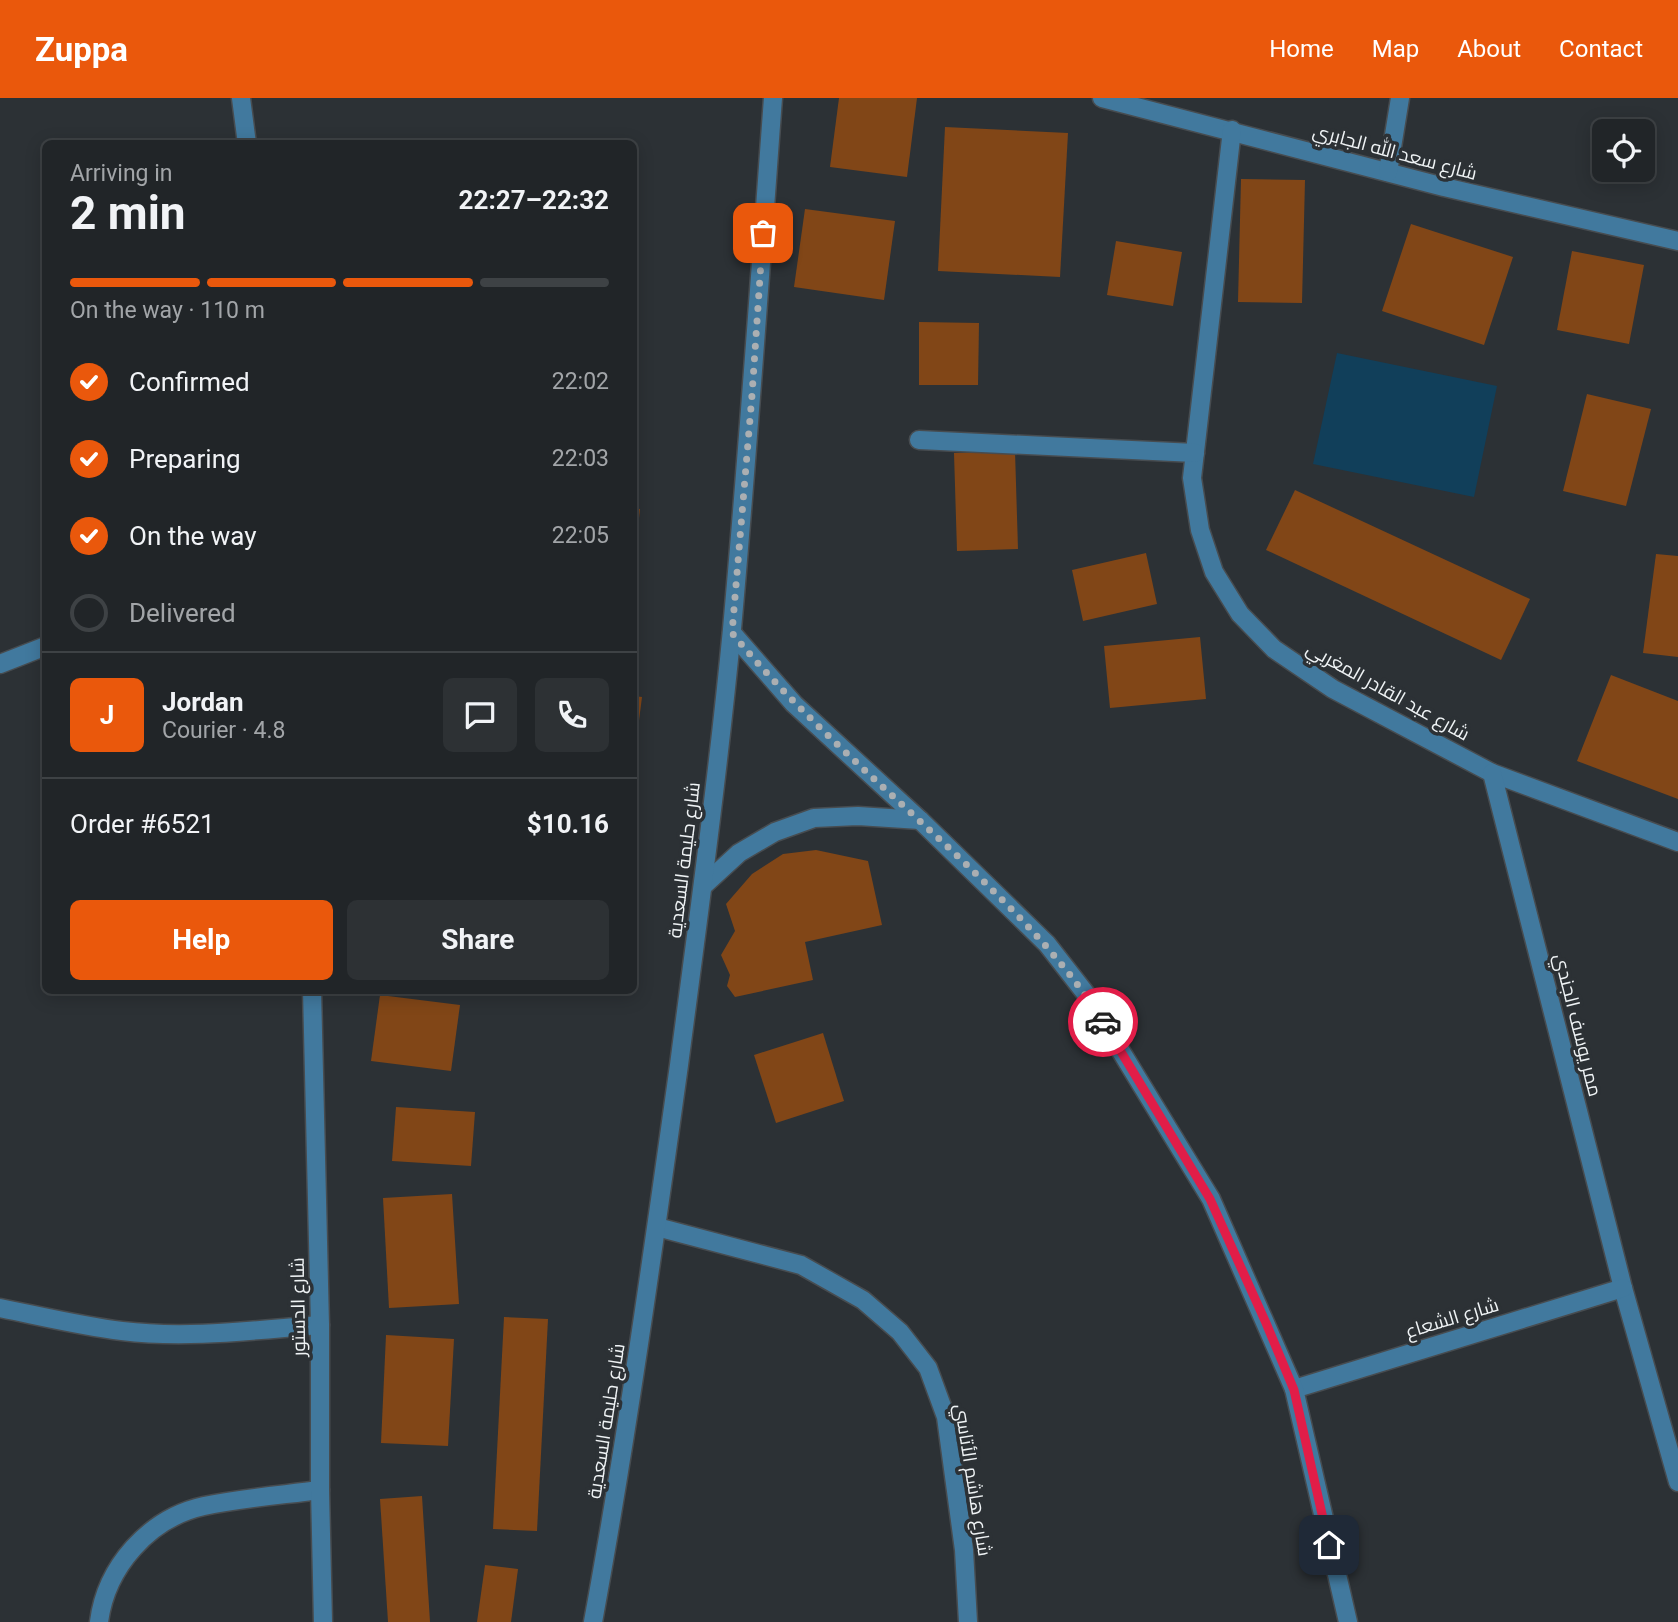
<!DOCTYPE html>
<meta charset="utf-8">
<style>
:root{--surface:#212528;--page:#2d3134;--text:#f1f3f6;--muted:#a2a5a8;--line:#3e4245;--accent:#ea580c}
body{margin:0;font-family:Roboto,Cairo,sans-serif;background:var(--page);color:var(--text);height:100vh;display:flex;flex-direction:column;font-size:26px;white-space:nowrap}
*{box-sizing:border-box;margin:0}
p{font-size:23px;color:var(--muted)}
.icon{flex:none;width:38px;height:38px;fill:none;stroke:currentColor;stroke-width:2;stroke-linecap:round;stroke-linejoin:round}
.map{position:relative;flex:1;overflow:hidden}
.drawer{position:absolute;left:42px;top:42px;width:595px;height:854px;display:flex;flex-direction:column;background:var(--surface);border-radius:10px;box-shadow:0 4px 18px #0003,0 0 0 2px var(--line)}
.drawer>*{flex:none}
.tools{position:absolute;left:1592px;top:21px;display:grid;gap:14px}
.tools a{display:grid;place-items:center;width:63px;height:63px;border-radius:10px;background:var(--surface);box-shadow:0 4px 18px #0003,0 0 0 2px var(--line);font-size:35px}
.pin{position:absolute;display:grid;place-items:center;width:60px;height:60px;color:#fff;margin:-30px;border-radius:14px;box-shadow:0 4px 10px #0006}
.courier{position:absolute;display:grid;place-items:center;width:70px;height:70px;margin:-35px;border:5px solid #e11d48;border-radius:50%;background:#fff;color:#222;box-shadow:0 2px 9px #0007}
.headline em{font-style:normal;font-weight:700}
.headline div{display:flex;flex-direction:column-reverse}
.headline{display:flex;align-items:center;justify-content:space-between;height:119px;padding:0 28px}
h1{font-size:46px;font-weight:700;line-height:52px}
.bar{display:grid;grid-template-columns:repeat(4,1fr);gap:10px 7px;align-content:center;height:84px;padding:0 28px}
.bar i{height:9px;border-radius:5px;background:var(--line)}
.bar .active{background:var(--accent)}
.bar p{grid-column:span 4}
.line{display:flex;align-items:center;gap:18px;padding:0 28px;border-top:2px solid var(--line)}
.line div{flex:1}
.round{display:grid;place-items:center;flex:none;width:74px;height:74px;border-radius:10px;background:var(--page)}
ol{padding:0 28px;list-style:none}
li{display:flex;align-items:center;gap:21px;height:77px}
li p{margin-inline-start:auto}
li .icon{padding:7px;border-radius:50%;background:var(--accent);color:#fff;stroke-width:4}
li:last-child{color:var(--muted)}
li i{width:38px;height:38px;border:4px solid var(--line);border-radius:50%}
.button{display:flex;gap:14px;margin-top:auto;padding:14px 28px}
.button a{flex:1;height:80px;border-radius:10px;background:var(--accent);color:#fff;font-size:28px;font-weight:700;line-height:80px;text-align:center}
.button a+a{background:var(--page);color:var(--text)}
header{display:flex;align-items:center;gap:42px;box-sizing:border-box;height:98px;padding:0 35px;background:var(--accent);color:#fff}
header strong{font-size:33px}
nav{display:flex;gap:38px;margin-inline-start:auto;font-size:24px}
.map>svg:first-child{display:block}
</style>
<header>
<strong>Zuppa</strong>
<nav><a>Home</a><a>Map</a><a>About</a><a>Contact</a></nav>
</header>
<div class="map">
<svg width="1678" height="1524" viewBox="0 0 1678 1524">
<rect width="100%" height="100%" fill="#2c3135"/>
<path fill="#113f5a" d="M 1337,255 L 1497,288 L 1474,399 L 1313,366 Z"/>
<g fill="#814617">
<path d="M 839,0 L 917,0 L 907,79 L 830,69 Z"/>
<path d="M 945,29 L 1068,35 L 1060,179 L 938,173 Z"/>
<path d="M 1241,81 L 1305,82 L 1302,205 L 1238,204 Z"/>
<path d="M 805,111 L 895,123 L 884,202 L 794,189 Z"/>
<path d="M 1411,126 L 1513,159 L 1484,247 L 1382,213 Z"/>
<path d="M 1116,143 L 1182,154 L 1173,208 L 1107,197 Z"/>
<path d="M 1572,153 L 1644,167 L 1629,246 L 1557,232 Z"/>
<path d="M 919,224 L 979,225 L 978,287 L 919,287 Z"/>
<path d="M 1587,296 L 1651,311 L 1626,408 L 1563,393 Z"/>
<path d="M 1015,353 L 1018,451 L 957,453 L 954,355 Z"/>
<path d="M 1295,392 L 1530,501 L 1501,562 L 1266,452 Z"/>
<path d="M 634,410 L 640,411 L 635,456 L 634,456 Z"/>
<path d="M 1146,455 L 1157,506 L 1083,523 L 1072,472 Z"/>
<path d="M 1656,456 L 1678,458 L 1678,559 L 1643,555 Z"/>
<path d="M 1200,539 L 1206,601 L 1110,610 L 1104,548 Z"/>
<path d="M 1611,577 L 1678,603 L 1678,701 L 1577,663 Z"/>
<path d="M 634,598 L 642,599 L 635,654 L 634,654 Z"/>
<path d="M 816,752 L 868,763 L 882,827 L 805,844 L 813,882 L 735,899 L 727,888 L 730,877 L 721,857 L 735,833 L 726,806 L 752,776 L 783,756 Z"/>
<path d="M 380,897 L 460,907 L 451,973 L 371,963 Z"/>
<path d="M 823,935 L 844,1003 L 776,1025 L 754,957 Z"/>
<path d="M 396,1009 L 475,1014 L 471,1068 L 392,1063 Z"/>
<path d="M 452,1096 L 459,1206 L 389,1210 L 383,1100 Z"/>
<path d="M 504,1219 L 548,1221 L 537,1433 L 493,1431 Z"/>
<path d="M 386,1237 L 454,1241 L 448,1348 L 381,1345 Z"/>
<path d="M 422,1398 L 430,1524 L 388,1524 L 380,1401 Z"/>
<path d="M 485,1467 L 518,1471 L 511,1524 L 477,1524 Z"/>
</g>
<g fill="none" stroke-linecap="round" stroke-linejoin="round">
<g stroke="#474c50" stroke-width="21">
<g id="minor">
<path d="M 1102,0 L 1444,89 L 1678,143"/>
<path d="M 1232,32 L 1192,380 L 1200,432 L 1214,474 L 1240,516 L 1274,551 L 1333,591 L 1492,675 L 1678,744"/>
<path d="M 1388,74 L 1400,0"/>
<path d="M 919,342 L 1195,355"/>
<path d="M 0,566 L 46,548"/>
<path d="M 1492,675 L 1623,1190 L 1678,1384"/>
<path d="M 657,1129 L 801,1167 L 863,1202 L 900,1234 L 928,1270 L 946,1319 L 964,1452 L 968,1524"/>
<path d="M 0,1210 C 40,1218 81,1228 122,1233 C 187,1241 255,1232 320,1227"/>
<path d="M 1294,1291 L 1623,1190"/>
<path d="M 99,1524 C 106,1469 149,1420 204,1408 C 242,1400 282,1397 320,1392"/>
</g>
</g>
<g stroke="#474c50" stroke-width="21">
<g id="tertiary">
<path d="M 241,0 L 247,46"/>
<path d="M 732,535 L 794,606 L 920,722 L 1047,846 L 1086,896 L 1211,1101 L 1294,1291 L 1348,1524"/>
<path d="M 703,788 L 739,755 L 775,734 L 814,720 L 858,718 L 920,722"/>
<path d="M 312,892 L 320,1227 L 320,1392 L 323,1524"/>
<path d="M 593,1524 C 627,1339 653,1153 679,967 C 698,822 718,677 732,531 C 748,354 760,177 773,0"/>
</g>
</g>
<use href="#minor" stroke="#41799e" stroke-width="18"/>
<use href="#tertiary" stroke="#41799e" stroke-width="18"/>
</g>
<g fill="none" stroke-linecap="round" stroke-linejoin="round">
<path stroke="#abafb2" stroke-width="7" stroke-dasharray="0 12.6" d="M 763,135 L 752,297 L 732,535 C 802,620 887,691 967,767 C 1017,816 1066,864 1103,924"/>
<path stroke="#e11d48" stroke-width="9" d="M 1103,924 L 1210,1101 L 1266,1225 L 1294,1292 L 1329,1447"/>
</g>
<g text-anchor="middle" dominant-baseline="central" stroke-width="7" stroke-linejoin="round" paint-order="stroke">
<g font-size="19" fill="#eff3f5" stroke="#2c3135">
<text transform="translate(1395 54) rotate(15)">شارع سعد الله الجابري</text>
<text transform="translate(1388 593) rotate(29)">شارع عبد القادر المغربي</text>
<text transform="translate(684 762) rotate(-83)">شارع حليمة السعدية</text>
<text transform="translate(1578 927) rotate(76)">ممر يوسف الجندي</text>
<text transform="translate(298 1209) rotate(-91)">شارع الدستور</text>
<text transform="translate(1452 1220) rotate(-17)">شارع الشعاع</text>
<text transform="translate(606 1323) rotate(-81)">شارع حليمة السعدية</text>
<text transform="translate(973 1382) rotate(81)">شارع هاشم الأتاسي</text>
</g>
</g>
</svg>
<div class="tools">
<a><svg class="icon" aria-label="locate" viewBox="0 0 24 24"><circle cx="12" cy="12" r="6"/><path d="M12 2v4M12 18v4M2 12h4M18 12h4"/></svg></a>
</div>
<div class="pin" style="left:763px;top:135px;background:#ea580c"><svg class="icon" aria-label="bag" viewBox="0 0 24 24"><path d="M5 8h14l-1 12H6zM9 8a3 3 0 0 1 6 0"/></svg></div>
<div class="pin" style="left:1329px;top:1447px;background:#1f2937"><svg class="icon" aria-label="home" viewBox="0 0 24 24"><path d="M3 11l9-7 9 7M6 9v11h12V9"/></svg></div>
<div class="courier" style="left:1103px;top:924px"><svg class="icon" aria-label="car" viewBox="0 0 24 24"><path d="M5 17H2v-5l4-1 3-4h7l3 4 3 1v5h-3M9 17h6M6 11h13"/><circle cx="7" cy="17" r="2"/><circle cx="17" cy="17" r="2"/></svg></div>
<section class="drawer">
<div class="headline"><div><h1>2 min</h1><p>Arriving in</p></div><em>22:27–22:32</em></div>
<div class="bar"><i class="active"></i><i class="active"></i><i class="active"></i><i></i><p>On the way · 110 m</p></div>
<ol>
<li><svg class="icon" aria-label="check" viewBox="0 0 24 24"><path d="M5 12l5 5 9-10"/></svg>Confirmed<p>22:02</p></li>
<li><svg class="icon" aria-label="check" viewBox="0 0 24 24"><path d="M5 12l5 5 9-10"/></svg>Preparing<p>22:03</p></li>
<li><svg class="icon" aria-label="check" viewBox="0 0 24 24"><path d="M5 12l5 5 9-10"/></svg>On the way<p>22:05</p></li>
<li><i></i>Delivered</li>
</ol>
<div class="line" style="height:126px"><b class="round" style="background:var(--accent);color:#fff">J</b><div><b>Jordan</b><p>Courier · 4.8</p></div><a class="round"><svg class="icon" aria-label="chat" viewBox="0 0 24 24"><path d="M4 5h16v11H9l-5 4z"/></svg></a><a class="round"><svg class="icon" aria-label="phone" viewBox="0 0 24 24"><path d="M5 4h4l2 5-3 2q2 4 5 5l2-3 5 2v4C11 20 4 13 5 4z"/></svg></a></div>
<div class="line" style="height:91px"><div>Order #6521</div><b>$10.16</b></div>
<div class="button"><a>Help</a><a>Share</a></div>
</section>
</div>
